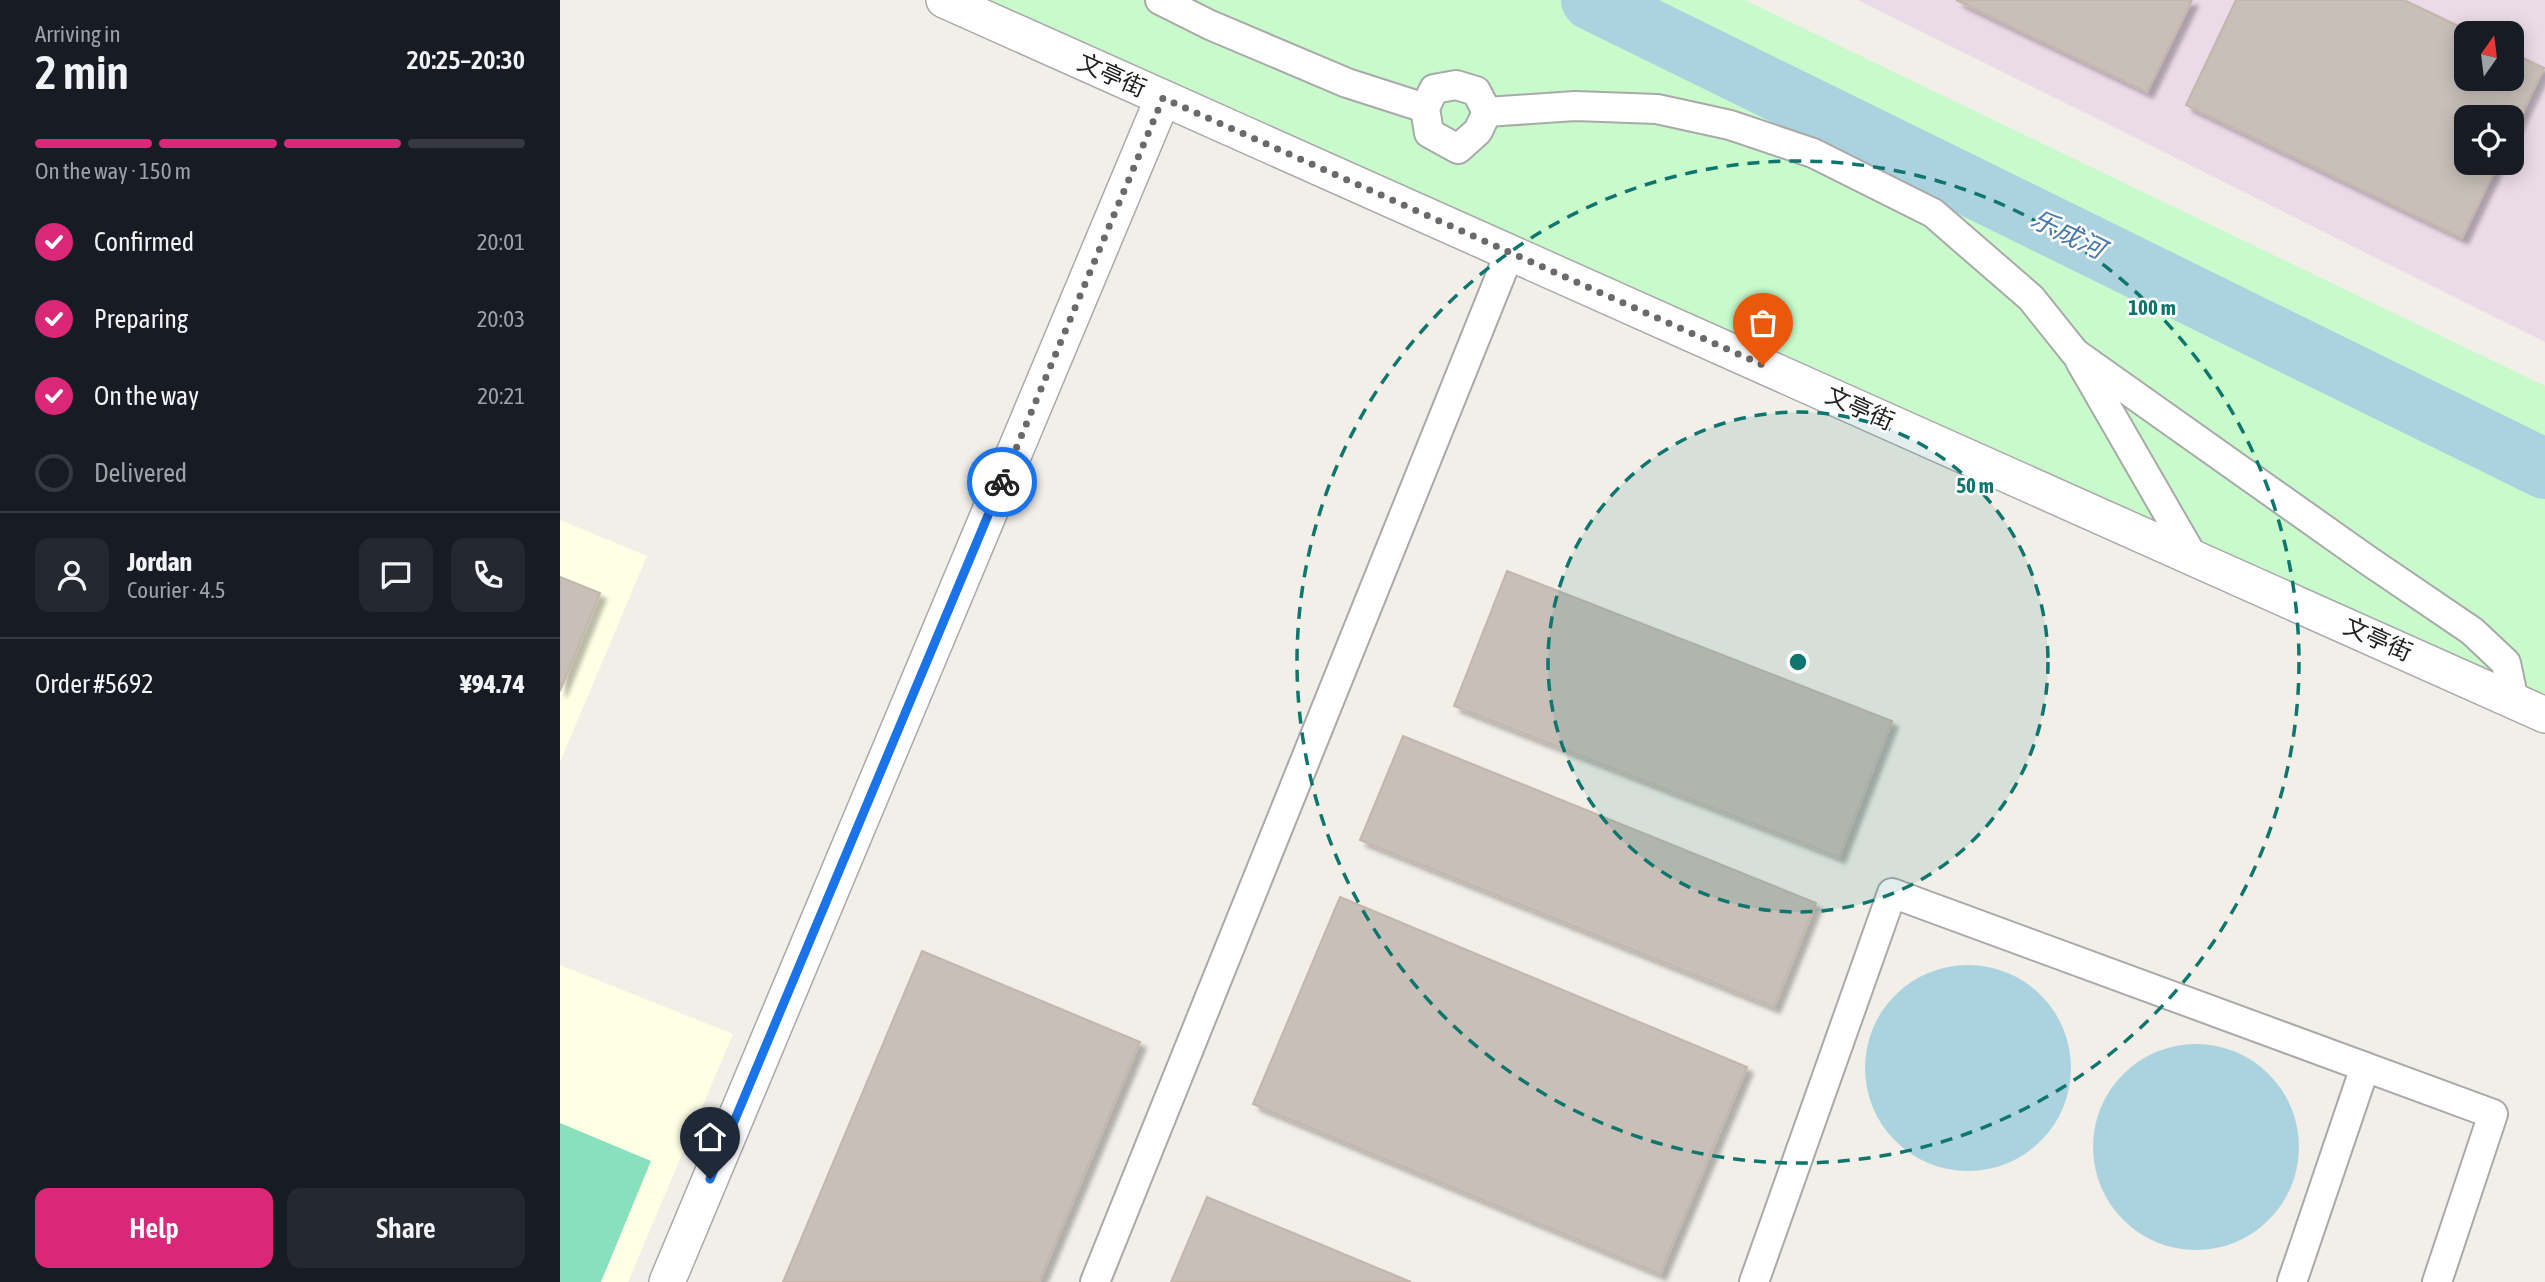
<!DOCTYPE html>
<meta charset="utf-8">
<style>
:root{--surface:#171b24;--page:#242831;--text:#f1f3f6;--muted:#9ea1a6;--line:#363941;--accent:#db2777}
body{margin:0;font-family:"Asap Condensed","Noto Sans SC",sans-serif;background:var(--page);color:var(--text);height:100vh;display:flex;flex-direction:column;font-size:26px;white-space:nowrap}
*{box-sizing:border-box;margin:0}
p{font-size:23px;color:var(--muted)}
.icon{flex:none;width:38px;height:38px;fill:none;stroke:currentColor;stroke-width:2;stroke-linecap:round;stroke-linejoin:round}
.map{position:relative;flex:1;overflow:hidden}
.details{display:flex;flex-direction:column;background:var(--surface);width:560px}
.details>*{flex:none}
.needle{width:46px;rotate:14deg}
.fabs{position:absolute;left:1894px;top:21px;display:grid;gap:14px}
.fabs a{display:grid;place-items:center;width:70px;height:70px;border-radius:14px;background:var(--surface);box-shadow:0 4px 18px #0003;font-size:35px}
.pin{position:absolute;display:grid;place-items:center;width:60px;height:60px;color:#fff;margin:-72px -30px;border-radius:50% 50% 50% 0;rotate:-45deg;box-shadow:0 0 7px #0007}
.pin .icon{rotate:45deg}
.courier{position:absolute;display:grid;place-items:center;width:70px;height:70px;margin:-35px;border:5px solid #1a73e8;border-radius:50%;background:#fff;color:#222;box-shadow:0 2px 9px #0007}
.summary em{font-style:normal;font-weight:600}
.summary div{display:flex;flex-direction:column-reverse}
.summary{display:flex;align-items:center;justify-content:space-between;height:119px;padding:0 35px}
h1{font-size:46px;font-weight:600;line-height:52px}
.bar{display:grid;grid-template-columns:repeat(4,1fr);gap:10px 7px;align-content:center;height:84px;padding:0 35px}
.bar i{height:9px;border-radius:5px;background:var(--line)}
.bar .selected{background:var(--accent)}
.bar p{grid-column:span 4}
.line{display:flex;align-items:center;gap:18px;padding:0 35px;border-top:2px solid var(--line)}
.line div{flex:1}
.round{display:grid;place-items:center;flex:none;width:74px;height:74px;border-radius:14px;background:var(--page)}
ol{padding:0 35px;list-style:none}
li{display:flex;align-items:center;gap:21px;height:77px}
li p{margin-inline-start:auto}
li .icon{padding:7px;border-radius:50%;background:var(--accent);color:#fff;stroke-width:4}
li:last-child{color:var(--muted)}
li i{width:38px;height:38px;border:4px solid var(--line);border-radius:50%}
.action{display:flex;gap:14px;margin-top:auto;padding:14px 35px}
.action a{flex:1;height:80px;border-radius:14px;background:var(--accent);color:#fff;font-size:28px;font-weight:600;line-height:80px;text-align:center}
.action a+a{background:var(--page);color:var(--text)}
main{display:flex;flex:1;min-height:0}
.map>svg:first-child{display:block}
</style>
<main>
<section class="details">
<div class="summary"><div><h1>2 min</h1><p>Arriving in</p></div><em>20:25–20:30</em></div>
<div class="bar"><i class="selected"></i><i class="selected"></i><i class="selected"></i><i></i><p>On the way · 150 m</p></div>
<ol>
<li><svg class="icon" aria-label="check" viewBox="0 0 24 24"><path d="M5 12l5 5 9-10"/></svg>Confirmed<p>20:01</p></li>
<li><svg class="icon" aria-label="check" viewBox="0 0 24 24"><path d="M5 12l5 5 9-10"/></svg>Preparing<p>20:03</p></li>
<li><svg class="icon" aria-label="check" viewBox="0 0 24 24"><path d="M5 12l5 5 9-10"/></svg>On the way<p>20:21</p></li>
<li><i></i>Delivered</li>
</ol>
<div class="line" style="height:126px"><a class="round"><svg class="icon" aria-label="person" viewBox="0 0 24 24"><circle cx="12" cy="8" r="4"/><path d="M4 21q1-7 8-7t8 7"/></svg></a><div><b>Jordan</b><p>Courier · 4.5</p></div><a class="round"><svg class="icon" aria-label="chat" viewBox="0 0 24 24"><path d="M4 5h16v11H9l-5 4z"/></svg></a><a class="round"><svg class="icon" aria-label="phone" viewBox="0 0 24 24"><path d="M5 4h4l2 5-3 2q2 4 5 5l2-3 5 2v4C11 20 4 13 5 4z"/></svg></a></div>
<div class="line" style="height:91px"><div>Order #5692</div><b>¥94.74</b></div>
<div class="action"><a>Help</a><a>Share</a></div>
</section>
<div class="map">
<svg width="1985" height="1282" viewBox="0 0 1985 1282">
<defs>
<filter id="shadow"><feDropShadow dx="6" dy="6" stdDeviation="2" flood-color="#0004"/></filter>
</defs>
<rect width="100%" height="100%" fill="#f2efe9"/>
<path fill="#ebdbe8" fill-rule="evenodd" d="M 1298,0 L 1985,0 L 1985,342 ZM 1906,33 L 1951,33 L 1951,79 L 1906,79 ZM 1906,117 L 1951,117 L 1951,163 L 1906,163 Z"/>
<g fill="#ffffe5">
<path d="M 0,520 L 87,556 L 0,762 Z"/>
<path d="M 0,965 L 173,1034 L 68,1282 L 0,1282 Z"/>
</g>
<path fill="#c8facc" d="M 384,0 L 1185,0 L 1985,386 L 1985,715 Z"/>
<path fill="#88e0be" d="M 0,1123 L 91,1161 L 41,1282 L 0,1282 Z"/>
<g fill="#aad3df">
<circle cx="1408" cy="1068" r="103"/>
<circle cx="1636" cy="1147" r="103"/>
</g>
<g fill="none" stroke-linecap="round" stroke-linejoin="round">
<path stroke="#aad3df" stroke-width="60" d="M 1031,0 L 1985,469"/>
</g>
<g fill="#c7bfb8" stroke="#c4b6ab" stroke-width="2" filter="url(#shadow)">
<path d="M 1396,0 L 1632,0 L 1587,92 Z"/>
<path d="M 1676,0 L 1844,0 L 1913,33 L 1906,33 L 1906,79 L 1951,79 L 1951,52 L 1984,68 L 1951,136 L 1951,117 L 1906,117 L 1906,163 L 1938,163 L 1902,238 L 1626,105 Z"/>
<path d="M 947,571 L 1332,721 L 1279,857 L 894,706 Z"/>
<path d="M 0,577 L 40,593 L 0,691 Z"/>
<path d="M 843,736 L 1256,903 L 1214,1007 L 800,840 Z"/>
<path d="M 780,897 L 1187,1067 L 1100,1274 L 693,1104 Z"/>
<path d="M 362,951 L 580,1042 L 479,1282 L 223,1282 Z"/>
<path d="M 647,1197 L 851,1282 L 611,1282 Z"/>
</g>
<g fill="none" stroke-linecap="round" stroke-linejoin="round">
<g stroke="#a9a9a9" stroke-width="32">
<g id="minor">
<path d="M 600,0 L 650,25 L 787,83 L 865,108"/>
<path d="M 896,85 L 916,91 L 927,112 L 918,131 L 898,149 L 869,133 L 865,108 L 874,89 Z"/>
<path d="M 927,112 L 1015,106 L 1097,109 L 1170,125 L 1253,153 L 1373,213 L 1471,298 L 1515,353 L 1806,559 L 1912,631 L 1946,663 L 1954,701"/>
<path d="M 1520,361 L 1633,557"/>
<path d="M 535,1282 L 950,252"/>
<path d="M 1194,1282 L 1332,893 L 1933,1114 L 1877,1282"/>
<path d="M 1732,1282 L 1805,1067"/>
</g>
</g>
<g stroke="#a9a9a9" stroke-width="38">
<g id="tertiary">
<path d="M 384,0 L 1985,715"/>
<path d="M 107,1282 L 603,98"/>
</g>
</g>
<use href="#minor" stroke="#fff" stroke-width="28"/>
<use href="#tertiary" stroke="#fff" stroke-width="35"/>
</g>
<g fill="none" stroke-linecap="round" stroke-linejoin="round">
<path stroke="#6b6a68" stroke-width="7" stroke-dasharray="0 12.6" d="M 442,482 L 603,98 L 1203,365"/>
<path stroke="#1a73e8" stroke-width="9" d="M 150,1179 L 442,482"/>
</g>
<circle cx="1238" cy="662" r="250" fill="#0f766e" fill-opacity=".12"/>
<g fill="none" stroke="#0f766e" stroke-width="3.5" stroke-dasharray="12 9">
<circle cx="1238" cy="662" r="250"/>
<circle cx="1238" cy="662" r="501"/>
</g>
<g text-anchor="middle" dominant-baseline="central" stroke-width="5" stroke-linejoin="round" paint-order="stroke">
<g font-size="24" fill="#222" stroke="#fff">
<text transform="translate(552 75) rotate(24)">文亭街</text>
<text transform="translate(1300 408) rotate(24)">文亭街</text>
<text transform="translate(1818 639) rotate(24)">文亭街</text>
</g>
<g font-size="26" font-style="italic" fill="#4a7aab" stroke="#fff">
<text transform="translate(1508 234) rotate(26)">乐成河</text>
</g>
</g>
<circle cx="1238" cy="662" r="10" fill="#0f766e" stroke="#fff" stroke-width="3.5"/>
<g font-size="21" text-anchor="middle" font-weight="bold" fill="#0f766e" stroke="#fff" stroke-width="5" stroke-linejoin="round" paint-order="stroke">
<text x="1592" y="315">100 m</text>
<text x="1415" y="493">50 m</text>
</g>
</svg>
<div class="fabs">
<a><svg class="needle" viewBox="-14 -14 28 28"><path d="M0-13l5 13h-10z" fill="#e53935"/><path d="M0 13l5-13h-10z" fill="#9ea1a6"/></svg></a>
<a><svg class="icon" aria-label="locate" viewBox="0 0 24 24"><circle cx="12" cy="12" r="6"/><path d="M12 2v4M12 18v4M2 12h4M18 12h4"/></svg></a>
</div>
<div class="pin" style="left:1203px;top:365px;background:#ea580c"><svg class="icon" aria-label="bag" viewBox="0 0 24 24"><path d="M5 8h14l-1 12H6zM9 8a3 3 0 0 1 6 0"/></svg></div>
<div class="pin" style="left:150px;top:1179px;background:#1f2937"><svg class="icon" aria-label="home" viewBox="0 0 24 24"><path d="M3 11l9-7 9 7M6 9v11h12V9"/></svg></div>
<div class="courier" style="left:442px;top:482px"><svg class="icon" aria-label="bike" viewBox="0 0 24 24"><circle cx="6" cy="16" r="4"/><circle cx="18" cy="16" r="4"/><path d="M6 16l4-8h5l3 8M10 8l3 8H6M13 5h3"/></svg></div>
</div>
</main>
